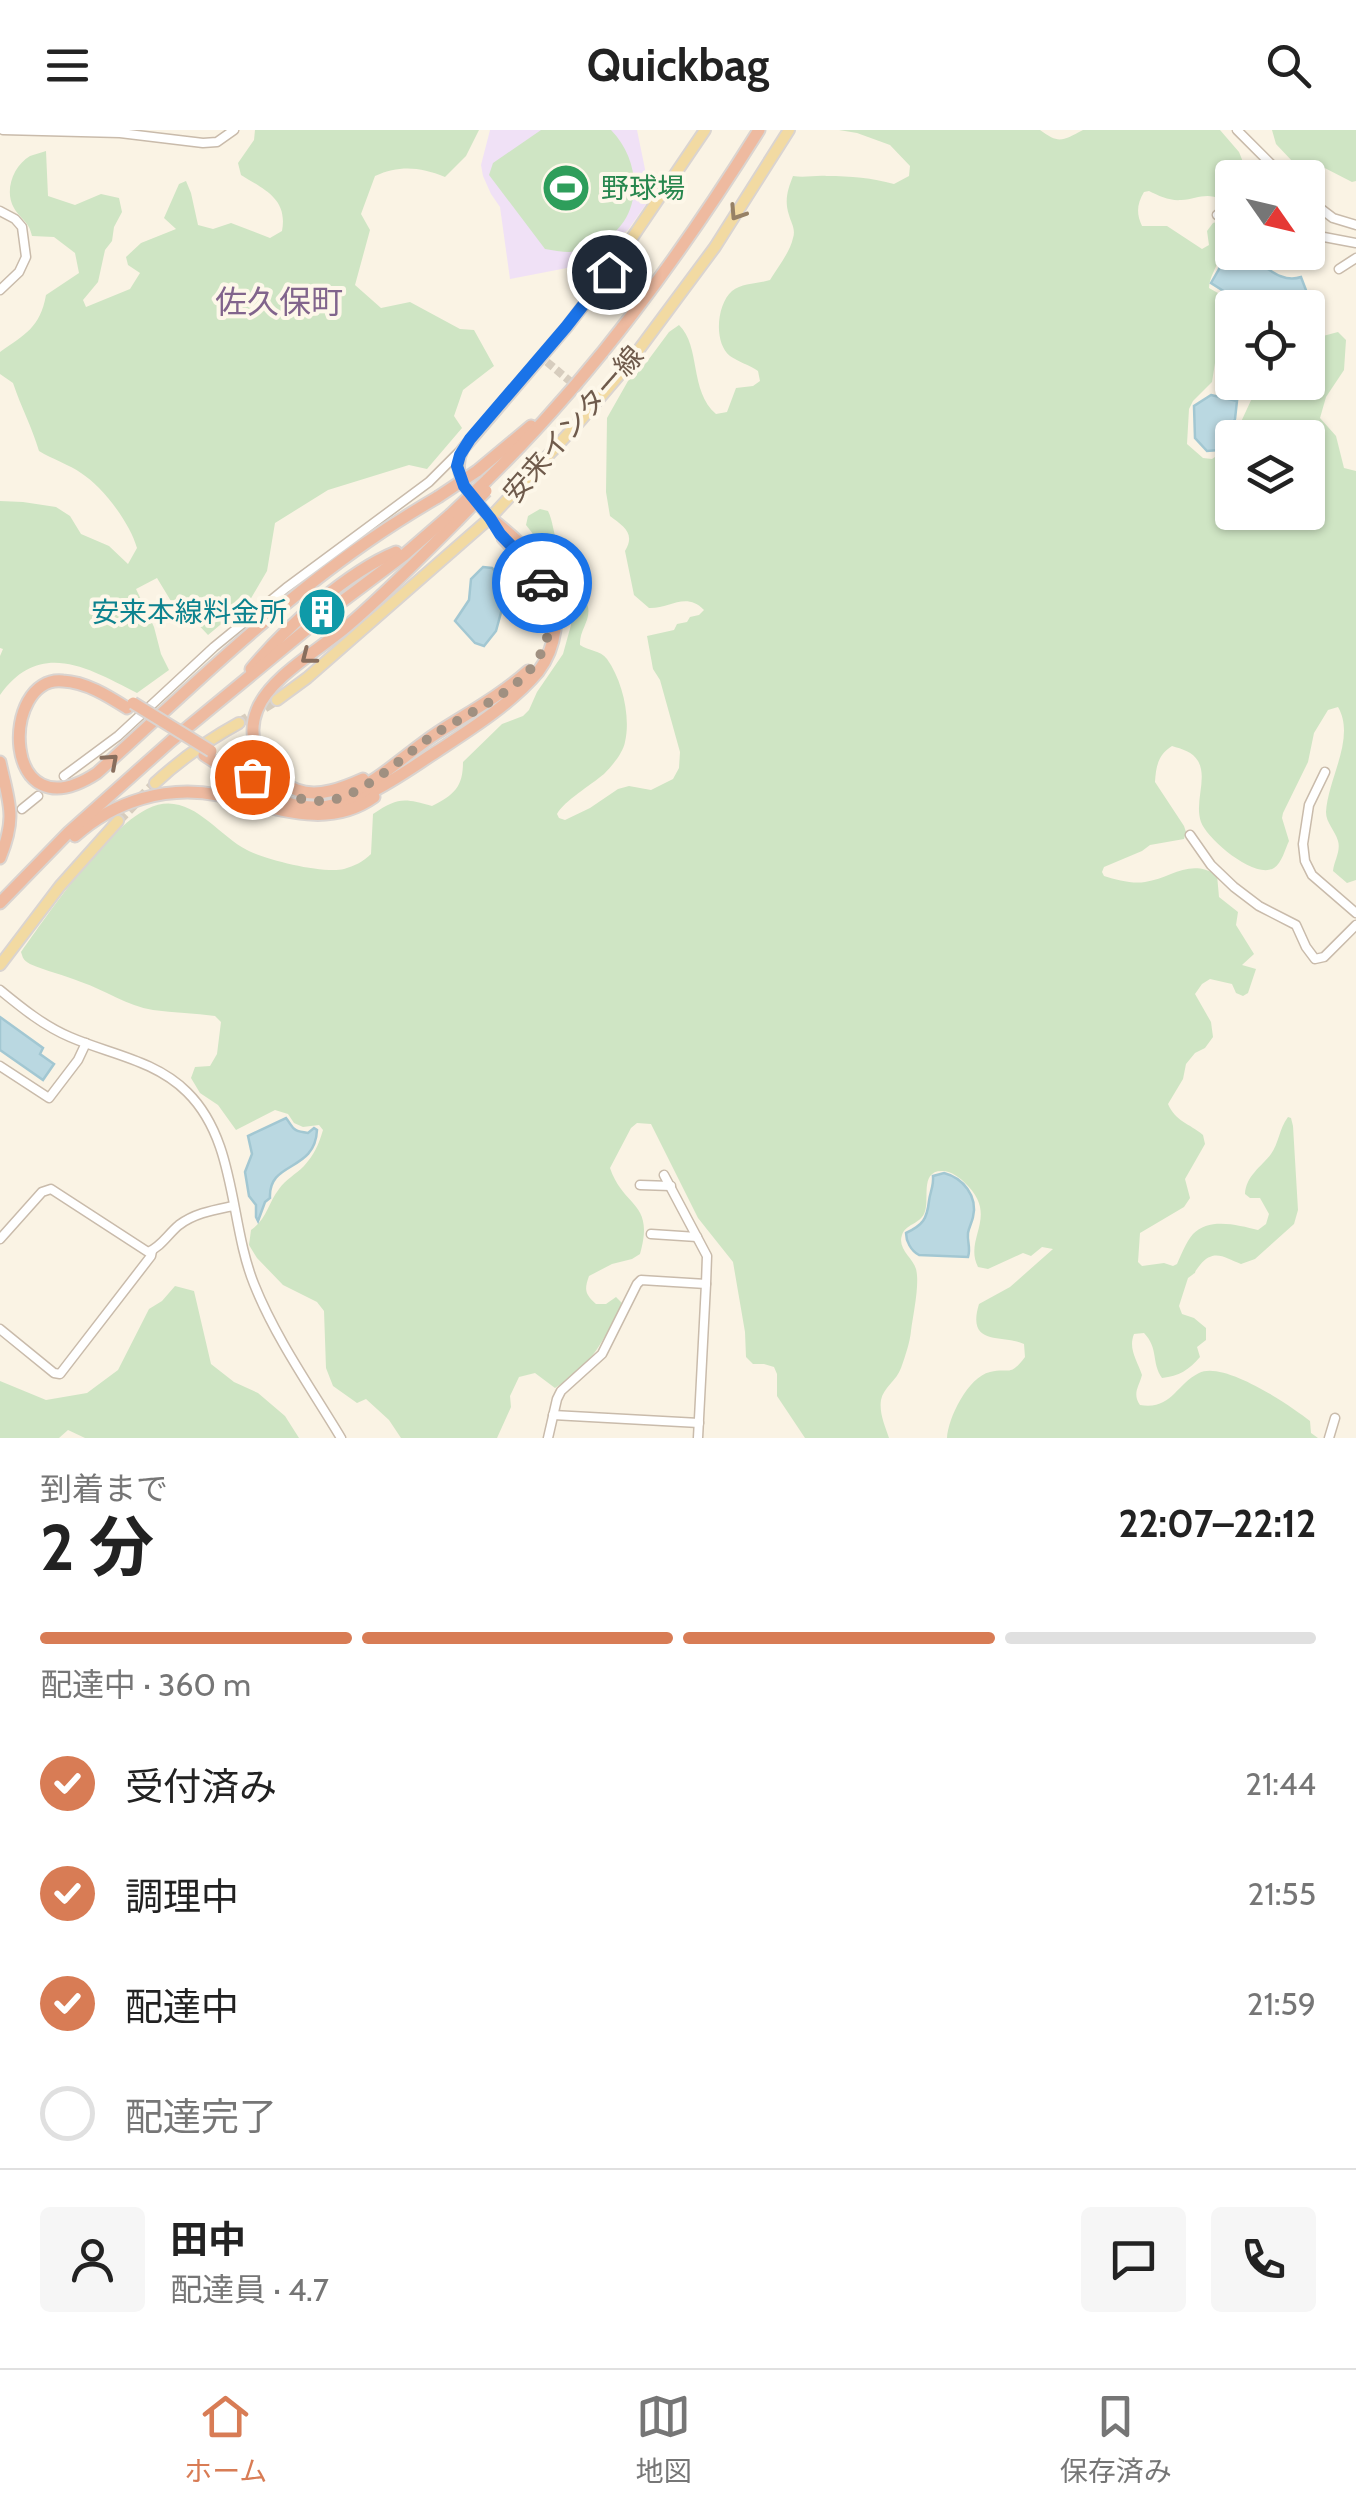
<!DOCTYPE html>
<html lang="ja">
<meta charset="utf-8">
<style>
:root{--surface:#fff;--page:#f6f6f6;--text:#222;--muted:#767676;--line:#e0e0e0;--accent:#d87c55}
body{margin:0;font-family:Cabin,"Noto Sans JP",sans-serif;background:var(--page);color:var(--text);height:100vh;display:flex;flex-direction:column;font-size:38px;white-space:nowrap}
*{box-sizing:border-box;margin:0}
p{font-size:32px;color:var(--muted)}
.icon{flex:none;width:55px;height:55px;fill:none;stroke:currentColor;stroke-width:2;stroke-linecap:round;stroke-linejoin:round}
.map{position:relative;height:1308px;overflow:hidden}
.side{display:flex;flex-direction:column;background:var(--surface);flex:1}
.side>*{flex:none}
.needle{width:65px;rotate:124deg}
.tools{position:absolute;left:1215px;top:30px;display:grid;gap:20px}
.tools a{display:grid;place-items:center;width:110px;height:110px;border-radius:10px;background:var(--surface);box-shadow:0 2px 8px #0004;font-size:50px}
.pin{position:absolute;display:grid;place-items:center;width:85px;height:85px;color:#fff;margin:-42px;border:5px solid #fff;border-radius:50%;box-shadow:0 2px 10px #0007}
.courier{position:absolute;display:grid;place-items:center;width:100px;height:100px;margin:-50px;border:8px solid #1a73e8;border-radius:50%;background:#fff;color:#222;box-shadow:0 2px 12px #0007}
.summary em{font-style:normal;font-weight:700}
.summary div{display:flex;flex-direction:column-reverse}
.summary{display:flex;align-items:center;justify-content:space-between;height:170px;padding:0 40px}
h1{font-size:65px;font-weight:700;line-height:75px}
.bar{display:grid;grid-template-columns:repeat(4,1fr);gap:15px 10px;align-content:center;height:120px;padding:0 40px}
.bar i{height:12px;border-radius:8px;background:var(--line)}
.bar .on{background:var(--accent)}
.bar p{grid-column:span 4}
.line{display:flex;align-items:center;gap:25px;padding:0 40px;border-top:2px solid var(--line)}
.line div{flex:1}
.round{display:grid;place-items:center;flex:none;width:105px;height:105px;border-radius:10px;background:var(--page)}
ol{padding:0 40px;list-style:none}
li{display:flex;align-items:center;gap:30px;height:110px}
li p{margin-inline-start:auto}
li .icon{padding:10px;border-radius:50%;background:var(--accent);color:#fff;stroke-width:4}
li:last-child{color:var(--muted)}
li i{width:55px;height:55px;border:5px solid var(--line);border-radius:50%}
header{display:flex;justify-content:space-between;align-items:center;height:130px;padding:0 40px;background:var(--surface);font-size:45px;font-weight:700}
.tab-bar{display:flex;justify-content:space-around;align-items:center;height:140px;border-top:2px solid var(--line);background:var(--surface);font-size:28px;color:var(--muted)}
.tab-bar a{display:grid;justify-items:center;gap:5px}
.tab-bar .on{color:var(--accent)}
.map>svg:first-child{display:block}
</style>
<header><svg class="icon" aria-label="menu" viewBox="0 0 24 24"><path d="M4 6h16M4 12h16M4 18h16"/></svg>Quickbag<svg class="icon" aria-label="search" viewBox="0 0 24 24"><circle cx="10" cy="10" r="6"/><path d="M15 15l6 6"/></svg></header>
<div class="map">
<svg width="1356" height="1308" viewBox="0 0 1356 1308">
<rect width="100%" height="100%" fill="#faf3e4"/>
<path fill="#f0e1f6" d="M 490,0 L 637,0 L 646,44 L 654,63 L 628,100 L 572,137 L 510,149 L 500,77 L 491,64 L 483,46 L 481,35 Z"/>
<g fill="#cfe5c4">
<path d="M 255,0 L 479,0 L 466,26 L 445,47 C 420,37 400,35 375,46 L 361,84 L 370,100 L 355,155 L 381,178 L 410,172 L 460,199 L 474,200 L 494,236 L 463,260 L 454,286 L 462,298 L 427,339 L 409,335 L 328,360 L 275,393 L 267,441 L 250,470 L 208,505 L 193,489 L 177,481 L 157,448 L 136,459 L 154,497 L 161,524 L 169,540 L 137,563 C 88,538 40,509 0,565 L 0,526 L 3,519 L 0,518 L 0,371 L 23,372 L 56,377 L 70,386 L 81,404 L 109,416 L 128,434 L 137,418 C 130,393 103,357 81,343 C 70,335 52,329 39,321 C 32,297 21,277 13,253 L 0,244 L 0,222 C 25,204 40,198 46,165 L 79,143 L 75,123 L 54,107 L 32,106 C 29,91 21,90 14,78 C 4,61 13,36 30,26 C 35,24 41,23 46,21 L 48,66 L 75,75 L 101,64 L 119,68 L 122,82 L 114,97 L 112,111 L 105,120 L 98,152 L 83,170 L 86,177 L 130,159 L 140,143 L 128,135 L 126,127 L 141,113 L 176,99 L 164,88 L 179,54 L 186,51 L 191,63 L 198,95 L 213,99 L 231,93 L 270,108 L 282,101 C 288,69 265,60 241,45 L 238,33 L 254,10 Z"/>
<path d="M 541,0 L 611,0 C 646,36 643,98 591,116 C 584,118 576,122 569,122 C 561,122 553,120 545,119 L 489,45 L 493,33 Z"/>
<path d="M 839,0 L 1040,0 C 1059,14 1062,11 1083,0 L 1220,0 L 1239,22 L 1249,47 L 1232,48 L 1232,62 L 1221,69 C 1205,62 1197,69 1181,70 C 1170,71 1159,66 1149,61 L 1144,62 C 1137,74 1136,83 1142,96 L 1167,96 L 1202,119 L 1209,115 L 1207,101 L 1213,93 L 1220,91 L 1224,105 L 1216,112 C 1223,137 1211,138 1209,158 L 1225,167 L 1235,177 L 1232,178 L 1232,189 L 1218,214 L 1212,252 L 1193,271 L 1189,279 L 1187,314 L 1203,328 L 1212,329 L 1221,323 L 1232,310 L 1232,382 L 1308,382 L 1308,308 L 1234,307 L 1259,253 L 1308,252 L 1308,210 L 1338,202 L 1346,210 L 1344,240 L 1326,267 L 1320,288 L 1336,306 L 1344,338 L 1356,341 L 1356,750 L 1347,753 L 1333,741 C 1334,731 1341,721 1338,711 C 1335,700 1326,693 1326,682 C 1328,648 1356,608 1338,577 L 1328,580 L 1314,603 L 1308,632 L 1283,683 L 1282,688 L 1289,711 C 1285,719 1282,733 1274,738 C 1255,750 1207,709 1201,692 C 1194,672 1208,648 1198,631 C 1193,622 1182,619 1172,616 C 1158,625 1156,636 1155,652 L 1184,696 L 1186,702 L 1184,709 L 1150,715 L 1142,721 L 1104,737 L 1102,742 L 1104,746 C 1117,750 1132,754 1145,752 C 1172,748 1189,728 1217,745 L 1219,767 L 1238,782 L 1236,795 L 1254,824 L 1242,835 L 1256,839 L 1248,863 L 1243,866 L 1236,863 L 1232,854 L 1210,849 L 1202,854 L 1195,864 L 1211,892 L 1213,907 L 1205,918 L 1195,923 L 1186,934 L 1183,949 L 1168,974 C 1176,992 1189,993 1203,1005 L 1205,1014 L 1185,1049 L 1190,1068 L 1184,1077 L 1140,1103 L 1138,1132 L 1142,1136 L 1164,1133 L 1173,1136 L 1177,1134 C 1181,1125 1186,1112 1193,1104 C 1209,1087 1238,1095 1258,1100 L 1266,1094 L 1269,1084 L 1260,1068 L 1250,1068 L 1245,1064 C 1246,1046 1261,1037 1271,1024 C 1279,1013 1279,999 1288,987 L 1291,988 L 1293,996 L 1298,1080 L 1294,1094 L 1255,1129 L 1241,1134 C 1225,1128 1214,1118 1200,1135 C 1189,1149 1202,1137 1188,1148 L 1179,1176 L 1182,1184 L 1194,1188 L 1206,1198 L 1206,1210 L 1197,1217 L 1200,1227 C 1189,1240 1179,1246 1162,1248 C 1151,1232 1159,1219 1144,1203 L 1134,1204 C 1128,1219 1137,1230 1142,1245 C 1139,1257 1132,1263 1140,1275 C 1172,1280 1175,1255 1199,1243 C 1223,1230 1290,1275 1310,1291 L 1311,1303 L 1318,1308 L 947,1308 C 948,1288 968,1247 990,1242 C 1010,1237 1009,1248 1025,1227 L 1024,1214 C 1002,1204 966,1217 979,1174 L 1010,1157 L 1053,1119 L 1042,1117 L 1031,1126 L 1023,1123 L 988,1139 L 978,1137 C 963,1108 1001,1086 964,1052 C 958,1046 951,1042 944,1041 C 918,1039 931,1071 924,1084 C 919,1094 906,1094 902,1105 C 897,1119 913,1128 916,1139 C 920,1154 913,1185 911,1201 C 910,1212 905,1227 901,1238 C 897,1250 883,1258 881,1270 C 879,1283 885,1296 889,1308 L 805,1308 L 777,1266 L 777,1244 L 774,1237 L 764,1234 L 753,1234 L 746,1227 L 745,1202 L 733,1132 L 698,1088 L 651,994 L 637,993 L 631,998 L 610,1038 C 624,1079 655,1071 640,1124 L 632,1129 L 612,1134 L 589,1146 C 584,1160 585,1164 596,1174 L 606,1174 L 616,1167 L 622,1173 C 604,1210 592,1236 555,1258 L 535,1243 L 519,1247 L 510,1266 L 511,1277 L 497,1308 L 401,1308 L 389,1290 L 366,1269 L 357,1273 L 333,1256 L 326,1238 L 324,1181 L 317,1172 L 283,1155 L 257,1128 L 249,1115 L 251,1100 C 267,1089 268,1073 279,1059 C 286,1049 295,1045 304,1036 C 314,1025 319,1014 323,1000 L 319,995 L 303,997 L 294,993 L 288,984 L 275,980 L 236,1000 L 218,975 L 200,963 L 191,948 L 195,937 L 210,936 L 217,924 L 221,892 L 215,886 C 195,883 174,883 153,880 C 127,876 105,860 81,852 C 64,845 46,841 30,834 C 23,830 23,828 21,822 C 49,783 105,700 147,679 C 189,658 215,704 247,720 C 266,730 324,744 344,739 C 354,736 363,732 371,724 L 373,684 C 398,667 404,668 432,676 C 454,665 463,657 463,632 L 502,594 L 523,586 L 529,580 L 537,562 L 563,524 L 571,495 L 569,465 L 543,417 L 526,395 L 528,386 L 540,379 L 548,381 C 553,391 553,402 557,411 C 564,423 568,435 574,447 C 579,457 586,467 588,477 C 591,490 579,501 580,515 C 589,521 600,520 607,529 C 622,550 631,586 625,612 C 623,623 612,636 604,644 C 591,655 564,671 557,684 L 559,688 L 565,690 L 590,678 L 618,659 L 629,656 L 651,660 L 673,649 L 679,638 L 680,622 L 660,550 L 653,539 L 647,506 L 674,500 L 677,494 L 687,492 L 690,487 L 699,485 L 704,480 C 686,461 669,479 649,478 L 634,465 L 625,421 C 636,403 623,396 610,386 L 606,362 L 607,288 L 628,251 L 646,233 L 669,202 L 679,195 C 701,216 689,261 716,284 L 727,282 L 736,258 L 753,256 L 760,251 L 758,241 C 751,236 735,230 730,226 C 713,212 717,174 732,161 C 742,153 758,154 770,150 C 778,137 790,122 793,108 C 796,99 791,93 789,85 C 784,70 788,59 793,46 C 805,48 815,45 827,46 C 851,46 872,48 894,54 L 909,46 L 910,36 L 890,15 L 857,3 Z"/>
<path d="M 1272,0 L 1356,0 L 1356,51 L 1352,52 L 1315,33 L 1293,32 L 1276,14 Z"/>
<path d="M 175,1156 L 194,1161 L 211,1234 L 234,1252 L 258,1263 L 285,1286 L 299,1308 L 85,1308 L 68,1300 L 59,1308 L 0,1308 L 0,1251 L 46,1270 L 87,1263 L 118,1240 L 149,1179 L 162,1171 Z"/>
</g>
<g fill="#bad8e1" stroke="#a2c7d2" stroke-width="2.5">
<path d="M 1225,108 L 1232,114 L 1232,122 C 1258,122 1274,156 1301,147 L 1320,197 L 1308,200 L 1308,178 L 1243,177 L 1244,174 L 1211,153 L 1219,139 L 1223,123 L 1219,115 Z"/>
<path d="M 1211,265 L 1237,271 L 1235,289 L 1219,320 L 1207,321 L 1195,308 L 1194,276 Z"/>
<path d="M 483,437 L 492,438 L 510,458 L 506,464 L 496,501 L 484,516 L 475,513 L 455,491 L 469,470 L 471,449 Z"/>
<path d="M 0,887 L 43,918 L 40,924 L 54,934 L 43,950 L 0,920 Z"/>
<path d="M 286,988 C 294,998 291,1001 308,1003 L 314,998 L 317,1000 C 315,1043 268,1030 270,1068 L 265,1072 L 258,1091 L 256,1087 L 256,1075 L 249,1066 L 245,1042 L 252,1024 L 248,1006 Z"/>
<path d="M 944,1043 C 963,1048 978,1066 973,1087 C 972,1092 969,1097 968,1103 C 967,1112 971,1118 968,1127 L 919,1125 C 911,1121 906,1111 906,1103 C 923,1095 927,1089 929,1071 C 930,1062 934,1056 933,1046 Z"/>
</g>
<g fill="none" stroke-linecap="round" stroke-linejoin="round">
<path stroke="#d7cdbe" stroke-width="8" stroke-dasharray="8 4" stroke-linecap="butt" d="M 547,232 L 589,267"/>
<g stroke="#d7cdbe" stroke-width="10" stroke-dasharray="10 5" stroke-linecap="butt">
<path d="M 239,593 L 277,570"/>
<path d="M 118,691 L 155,653"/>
</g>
<g stroke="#c9bbab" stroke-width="11">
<g id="minor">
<path d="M 3,0 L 120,3 L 203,13 L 217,12 L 234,0"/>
<path d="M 1237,0 L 1285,48"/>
<path d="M 1308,69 L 1333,88 L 1356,95"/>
<path d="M 0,81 L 15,89 L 22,97 L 26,127 L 19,142 L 0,160"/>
<path d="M 1217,85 L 1232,74"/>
<path d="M 1308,104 L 1356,113"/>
<path d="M 1339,139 L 1356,128"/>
<path d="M 1325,642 L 1309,675 L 1303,714 L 1305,731 L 1312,745 L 1356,783"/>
<path d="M 64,646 L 118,606 L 214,517 L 286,458 L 429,352 L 462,319"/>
<path d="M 22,679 L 38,666"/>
<path d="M 1190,705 L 1211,735 L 1234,757 L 1259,776 L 1296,795 L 1306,817 L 1315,829 L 1324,827 L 1356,795"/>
<path d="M 0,860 C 22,878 44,896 70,907 C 109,924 155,930 187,962 C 237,1011 229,1092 254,1154 C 276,1209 311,1258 341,1308"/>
<path d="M 0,936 L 49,968 L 78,930 L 86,913"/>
<path d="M 640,1055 L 671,1056"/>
<path d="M 651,1104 L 697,1107"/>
<path d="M 0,1109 L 42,1062 L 51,1059 L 148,1122 C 161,1117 168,1104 179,1095 C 195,1083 214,1080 233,1076"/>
<path d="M 0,1199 L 54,1243 L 60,1244 L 151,1126 L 152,1121"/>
<path d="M 553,1285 L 699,1293"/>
<path d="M 548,1308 L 557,1269 L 561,1261 L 602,1224 L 637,1154 L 641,1150 L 706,1154 L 707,1126 L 664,1045"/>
<path d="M 698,1308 L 706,1154"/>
<path d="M 1329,1308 L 1335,1288"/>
</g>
</g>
<g stroke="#dad4d0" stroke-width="14">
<g id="major">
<path d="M 490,388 C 473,366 449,347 463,319 L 567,197 L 609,142 L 705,0"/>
<path d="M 277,570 L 307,548 L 490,388 L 581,290 L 626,237 L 715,117 L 789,0"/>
<path d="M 155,653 C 181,629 208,610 239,593"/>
<path d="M 0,835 L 60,756 L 118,691"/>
</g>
</g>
<g stroke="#dad4d0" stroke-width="15">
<g id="highway">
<path d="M 477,341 L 531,296"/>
<path d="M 487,350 C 594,245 680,126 759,0"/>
<path d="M 503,408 L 535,442"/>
<path d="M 251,539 C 285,498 347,442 396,422"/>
<path d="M 127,578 C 108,566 86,552 63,551 C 0,544 0,707 97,643 C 184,564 270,479 367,412 C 390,396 414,381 438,367"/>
<path d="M 204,625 C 236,645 274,677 313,677 C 358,678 400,645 436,622 C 471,599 511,574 538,542 C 547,530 553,515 555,500 C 561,450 527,416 490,388"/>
<path d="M 0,632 C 9,674 17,686 0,728"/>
<path d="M 363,649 C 343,658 318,668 297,660 C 265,649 244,612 257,580 C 270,547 319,520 346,497 C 385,464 421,427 457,391"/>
<path d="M 345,665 C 377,653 408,622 437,603 C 468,583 500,566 528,541"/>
<path d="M 75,706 C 114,671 167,655 218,665 C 271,675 325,702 374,667"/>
<path d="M 0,773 L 69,702 L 171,611 L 324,485 L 404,425 L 450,385"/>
</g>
</g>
<use href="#minor" stroke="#fff" stroke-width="8"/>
<use href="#major" stroke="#f2daa2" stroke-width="10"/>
<use href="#highway" stroke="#eebaa0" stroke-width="11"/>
<g stroke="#dad4d0" stroke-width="15" stroke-linecap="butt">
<g id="highway-bridge">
<path d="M 438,367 L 477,341"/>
<path d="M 450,385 L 487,350"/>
<path d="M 457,391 L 486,361"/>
<path d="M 133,573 L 211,621"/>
</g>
</g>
<use href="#highway-bridge" stroke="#eebaa0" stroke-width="11"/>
</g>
<defs><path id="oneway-chevron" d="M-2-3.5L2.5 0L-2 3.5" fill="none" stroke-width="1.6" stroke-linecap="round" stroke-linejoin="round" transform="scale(2.5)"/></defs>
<use stroke="#968166" href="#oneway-chevron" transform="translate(737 83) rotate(123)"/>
<g stroke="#886e5d">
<use href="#oneway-chevron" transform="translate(308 527) rotate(142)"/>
<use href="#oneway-chevron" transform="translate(111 631) rotate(-42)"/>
</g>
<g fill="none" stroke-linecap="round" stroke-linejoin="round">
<path stroke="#a09081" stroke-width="10" stroke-dasharray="0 18" d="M 252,647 C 277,661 302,675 332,670 C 367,663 405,624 435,604 C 468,583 520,561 539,527 C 553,503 552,477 542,453"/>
<path stroke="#1a73e8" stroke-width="12" d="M 542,453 L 530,435 L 500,404 L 490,388 L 464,356 L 457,336 L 460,325 L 470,309 L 566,197 L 609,142"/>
</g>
<defs>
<g id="stadium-disc" transform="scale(2.5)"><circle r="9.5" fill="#2e9e5b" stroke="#fdf7e9"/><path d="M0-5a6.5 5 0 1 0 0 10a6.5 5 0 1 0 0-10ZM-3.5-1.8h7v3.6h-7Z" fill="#fff"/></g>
<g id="building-disc" transform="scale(2.5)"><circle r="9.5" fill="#0f9aa8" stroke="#fdf7e9"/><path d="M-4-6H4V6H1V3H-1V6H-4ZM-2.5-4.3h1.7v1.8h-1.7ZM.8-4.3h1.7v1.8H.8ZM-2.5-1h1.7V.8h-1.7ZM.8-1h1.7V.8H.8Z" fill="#fff"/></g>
</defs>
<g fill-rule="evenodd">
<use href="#stadium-disc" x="566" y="58"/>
<use href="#building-disc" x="322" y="482"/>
</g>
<g text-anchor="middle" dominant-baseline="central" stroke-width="8" stroke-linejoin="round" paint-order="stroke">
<g font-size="28" fill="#27864d" stroke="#fdf7e9" text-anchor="start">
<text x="601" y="58">野球場</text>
</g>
<g font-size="28" fill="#6f5b4c" stroke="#fdf7e9">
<text transform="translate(573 294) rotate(-49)">安来インター線</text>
</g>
<g font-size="28" fill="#0d838f" stroke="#fdf7e9" text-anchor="end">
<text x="287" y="482">安来本線料金所</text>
</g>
<g font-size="32" fill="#81648c" stroke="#fdf7e9">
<text x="279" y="171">佐久保町</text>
</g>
</g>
</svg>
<div class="tools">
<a><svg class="needle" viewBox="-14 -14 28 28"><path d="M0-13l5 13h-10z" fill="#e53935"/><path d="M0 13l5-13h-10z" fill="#767676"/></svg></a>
<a><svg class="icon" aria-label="locate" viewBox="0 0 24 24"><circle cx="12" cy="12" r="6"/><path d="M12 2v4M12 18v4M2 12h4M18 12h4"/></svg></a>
<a><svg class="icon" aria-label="layers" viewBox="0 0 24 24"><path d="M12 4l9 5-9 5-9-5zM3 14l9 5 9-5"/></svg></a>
</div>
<div class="pin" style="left:252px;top:647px;background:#ea580c"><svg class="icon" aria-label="bag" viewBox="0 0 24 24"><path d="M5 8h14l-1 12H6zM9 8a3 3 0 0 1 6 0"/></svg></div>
<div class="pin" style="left:609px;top:142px;background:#1f2937"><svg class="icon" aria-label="home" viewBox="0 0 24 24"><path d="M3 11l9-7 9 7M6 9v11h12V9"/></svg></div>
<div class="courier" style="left:542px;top:453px"><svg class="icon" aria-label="car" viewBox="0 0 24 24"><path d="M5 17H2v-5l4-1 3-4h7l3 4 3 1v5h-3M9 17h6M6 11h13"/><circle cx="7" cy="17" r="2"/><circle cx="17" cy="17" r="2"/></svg></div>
</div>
<section class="side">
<div class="summary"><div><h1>2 分</h1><p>到着まで</p></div><em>22:07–22:12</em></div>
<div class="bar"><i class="on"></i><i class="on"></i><i class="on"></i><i></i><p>配達中 · 360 m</p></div>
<ol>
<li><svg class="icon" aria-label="check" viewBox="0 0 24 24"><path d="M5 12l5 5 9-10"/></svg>受付済み<p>21:44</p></li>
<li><svg class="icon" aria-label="check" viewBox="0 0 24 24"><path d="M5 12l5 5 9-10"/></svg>調理中<p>21:55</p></li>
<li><svg class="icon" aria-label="check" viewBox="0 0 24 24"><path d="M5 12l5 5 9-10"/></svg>配達中<p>21:59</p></li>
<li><i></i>配達完了</li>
</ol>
<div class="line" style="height:180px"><a class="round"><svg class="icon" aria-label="person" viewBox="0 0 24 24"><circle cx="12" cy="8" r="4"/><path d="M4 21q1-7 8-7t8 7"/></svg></a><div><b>田中</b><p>配達員 · 4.7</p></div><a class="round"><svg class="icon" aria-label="chat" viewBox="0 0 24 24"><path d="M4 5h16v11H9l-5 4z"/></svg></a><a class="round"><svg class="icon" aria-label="phone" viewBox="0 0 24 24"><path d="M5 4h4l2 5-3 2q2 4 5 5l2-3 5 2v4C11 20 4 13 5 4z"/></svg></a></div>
</section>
<nav class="tab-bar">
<a class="on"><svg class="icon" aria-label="home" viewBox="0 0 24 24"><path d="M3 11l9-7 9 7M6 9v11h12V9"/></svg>ホーム</a>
<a><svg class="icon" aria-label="map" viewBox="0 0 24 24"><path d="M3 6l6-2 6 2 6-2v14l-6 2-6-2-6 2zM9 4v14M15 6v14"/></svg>地図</a>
<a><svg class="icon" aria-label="saved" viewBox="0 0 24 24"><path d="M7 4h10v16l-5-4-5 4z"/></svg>保存済み</a>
</nav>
